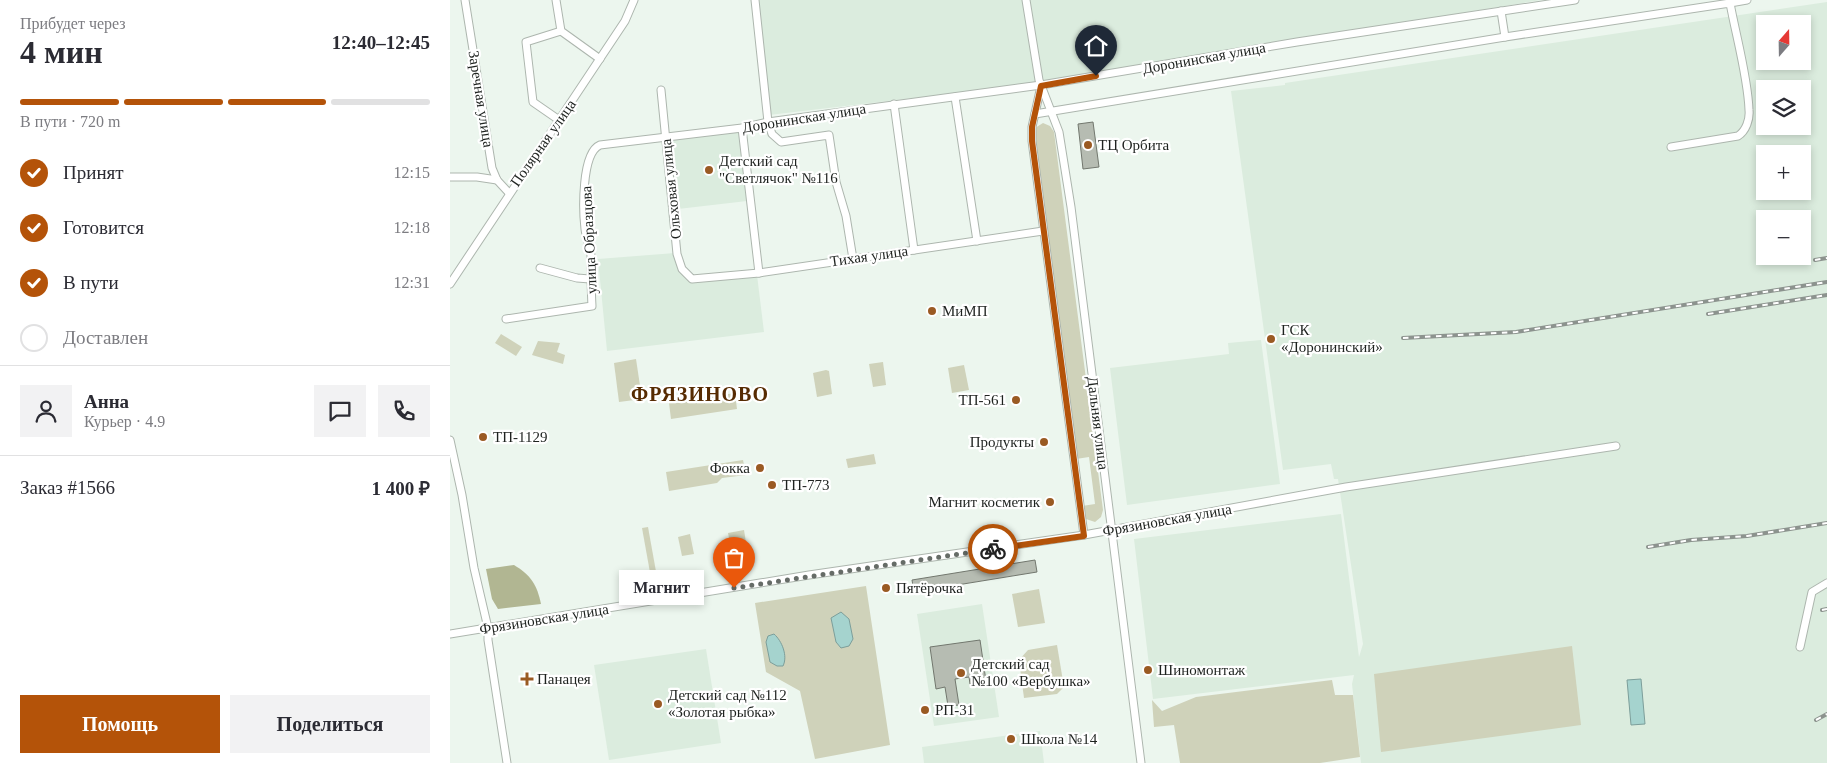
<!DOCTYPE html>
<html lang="ru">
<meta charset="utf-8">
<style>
:root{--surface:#fff;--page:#f2f2f3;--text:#2b2b33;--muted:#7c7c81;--line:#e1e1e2;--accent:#b45309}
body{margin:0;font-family:"Times New Roman",serif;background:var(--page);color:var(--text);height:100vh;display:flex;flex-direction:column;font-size:19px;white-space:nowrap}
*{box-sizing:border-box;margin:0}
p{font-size:16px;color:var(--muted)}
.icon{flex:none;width:28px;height:28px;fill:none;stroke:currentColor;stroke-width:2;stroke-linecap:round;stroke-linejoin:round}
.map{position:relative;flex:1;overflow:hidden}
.panel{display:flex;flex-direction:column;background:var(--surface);width:450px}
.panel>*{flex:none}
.needle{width:32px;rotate:20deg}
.controls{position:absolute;left:1306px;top:15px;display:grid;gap:10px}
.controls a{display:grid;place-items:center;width:55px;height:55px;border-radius:0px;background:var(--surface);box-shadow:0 2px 8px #0003;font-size:25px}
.pin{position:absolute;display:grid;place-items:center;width:42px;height:42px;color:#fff;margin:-51px -21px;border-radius:50% 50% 50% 0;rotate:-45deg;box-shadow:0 0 5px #0007}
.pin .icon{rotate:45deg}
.courier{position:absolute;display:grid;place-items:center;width:50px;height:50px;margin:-25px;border:4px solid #b45309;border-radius:50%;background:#fff;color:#222;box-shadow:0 1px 6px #0007}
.bubble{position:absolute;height:35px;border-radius:0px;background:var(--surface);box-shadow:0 2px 8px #0003;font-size:16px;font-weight:600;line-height:35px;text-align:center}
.headline em{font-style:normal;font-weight:600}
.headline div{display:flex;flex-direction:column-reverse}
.headline{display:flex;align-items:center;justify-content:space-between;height:85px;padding:0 20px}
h1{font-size:32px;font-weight:600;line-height:38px}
.bar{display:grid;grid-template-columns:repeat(4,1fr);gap:8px 5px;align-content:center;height:60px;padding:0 20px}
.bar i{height:6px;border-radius:4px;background:var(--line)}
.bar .on{background:var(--accent)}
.bar p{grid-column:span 4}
.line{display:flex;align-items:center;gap:12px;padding:0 20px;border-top:1px solid var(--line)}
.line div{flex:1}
.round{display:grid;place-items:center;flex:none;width:52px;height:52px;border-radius:0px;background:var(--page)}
ol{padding:0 20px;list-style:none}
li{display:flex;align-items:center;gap:15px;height:55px}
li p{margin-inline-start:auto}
li .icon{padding:5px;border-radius:50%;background:var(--accent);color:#fff;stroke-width:4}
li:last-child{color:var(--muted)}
li i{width:28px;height:28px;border:2px solid var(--line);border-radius:50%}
.button{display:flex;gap:10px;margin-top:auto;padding:10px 20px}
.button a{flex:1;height:58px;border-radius:0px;background:var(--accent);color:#fff;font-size:20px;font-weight:600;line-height:58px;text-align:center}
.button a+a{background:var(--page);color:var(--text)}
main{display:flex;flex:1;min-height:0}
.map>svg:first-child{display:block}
</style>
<main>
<section class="panel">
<div class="headline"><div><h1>4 мин</h1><p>Прибудет через</p></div><em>12:40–12:45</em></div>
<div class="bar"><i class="on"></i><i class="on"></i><i class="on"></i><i></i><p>В пути · 720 m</p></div>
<ol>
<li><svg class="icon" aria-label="check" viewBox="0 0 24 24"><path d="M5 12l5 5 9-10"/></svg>Принят<p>12:15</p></li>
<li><svg class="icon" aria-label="check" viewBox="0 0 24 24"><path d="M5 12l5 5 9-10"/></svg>Готовится<p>12:18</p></li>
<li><svg class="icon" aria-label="check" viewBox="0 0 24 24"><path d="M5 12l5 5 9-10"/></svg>В пути<p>12:31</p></li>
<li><i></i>Доставлен</li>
</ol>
<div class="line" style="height:90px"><a class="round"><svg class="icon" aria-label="person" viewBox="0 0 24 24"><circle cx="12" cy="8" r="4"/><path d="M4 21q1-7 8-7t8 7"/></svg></a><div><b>Анна</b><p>Курьер · 4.9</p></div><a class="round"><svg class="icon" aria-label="chat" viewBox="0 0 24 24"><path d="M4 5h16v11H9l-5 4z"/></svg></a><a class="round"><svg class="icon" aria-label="phone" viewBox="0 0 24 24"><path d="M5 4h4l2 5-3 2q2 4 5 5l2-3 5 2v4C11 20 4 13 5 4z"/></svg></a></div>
<div class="line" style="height:65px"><div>Заказ #1566</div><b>1 400 ₽</b></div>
<div class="button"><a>Помощь</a><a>Поделиться</a></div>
</section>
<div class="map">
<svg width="1377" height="763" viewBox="0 0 1377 763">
<rect width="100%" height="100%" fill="#ecf6ee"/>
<g fill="#dbecde" fill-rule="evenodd">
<path d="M 309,0 L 1091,0 L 574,85 L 319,115 Z"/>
<path d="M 1377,2 L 1377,763 L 911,763 L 902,684 L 904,675 L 703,699 L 684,539 L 891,514 L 909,657 L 913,644 L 888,479 L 884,479 L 881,464 L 833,470 L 781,91 L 835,85 L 835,83 ZM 1315,24 L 1352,24 L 1352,61 L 1315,61 ZM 1315,89 L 1352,89 L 1352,126 L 1315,126 ZM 1315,154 L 1352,154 L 1352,191 L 1315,191 ZM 1315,219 L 1352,219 L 1352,256 L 1315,256 Z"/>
<path d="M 289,131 L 297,201 L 228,209 L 220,139 Z"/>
<path d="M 225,253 L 236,277 L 307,275 L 314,332 L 157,351 L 148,259 Z"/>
<path d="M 811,340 L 830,484 L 677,505 L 660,368 L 779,354 L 778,343 Z"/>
<path d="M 532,604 L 549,717 L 484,726 L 467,614 Z"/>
<path d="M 256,649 L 271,743 L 159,760 L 144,665 Z"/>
<path d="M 590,731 L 594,763 L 474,763 L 472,747 Z"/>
</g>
<g fill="#cfd2ba">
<path d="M 593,123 L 600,126 L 604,132 L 653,510 L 651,517 L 645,522 L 636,519 L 632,506 L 645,504 L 639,457 L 626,459 L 583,135 L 585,128 Z"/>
<path d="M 51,334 L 72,347 L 66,356 L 45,343 Z"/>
<path d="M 88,341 L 110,343 L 107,352 L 115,355 L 113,364 L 82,355 Z"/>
<path d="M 186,359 L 192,399 L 169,402 L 164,363 Z"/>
<path d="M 433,362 L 436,385 L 423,387 L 419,364 Z"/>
<path d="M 514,365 L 519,390 L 502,393 L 498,368 Z"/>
<path d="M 376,370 L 379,371 L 382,394 L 367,397 L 363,373 Z"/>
<path d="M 285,393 L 287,409 L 221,419 L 219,403 Z"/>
<path d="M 424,454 L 426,464 L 398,468 L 396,459 Z"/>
<path d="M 293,460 L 296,475 L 272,478 L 267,483 L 219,491 L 216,472 Z"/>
<path d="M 198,527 L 207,577 L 201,578 L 192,528 Z"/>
<path d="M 294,530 L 297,549 L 282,552 L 278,533 Z"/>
<path d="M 240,534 L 244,554 L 232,556 L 228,537 Z"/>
<path d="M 416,586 L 440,745 L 365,759 L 350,691 L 316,672 L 305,603 Z"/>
<path d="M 589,589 L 595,623 L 568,627 L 562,594 Z"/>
<path d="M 607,645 L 614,687 L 607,694 L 574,698 L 569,660 L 578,650 Z"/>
<path d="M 1122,646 L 1131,725 L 931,752 L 924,674 Z"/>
<path d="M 882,680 L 885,695 L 903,695 L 910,757 L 870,763 L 730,763 L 724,725 L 704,727 L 702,700 L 712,711 L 746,697 Z"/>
</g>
<path fill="#b1b692" d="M 64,565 C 81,575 87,585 91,604 L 48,609 L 42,599 L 36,569 Z"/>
<g fill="#a5d3ce" stroke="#7c9e9a">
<path d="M 391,612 L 399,619 L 403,639 L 399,646 L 391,648 L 386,642 L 381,618 Z"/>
<path d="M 324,634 C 332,641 338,656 333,666 L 327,666 L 320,662 L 316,642 L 318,636 Z"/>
<path d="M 1191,679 L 1195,724 L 1181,725 L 1177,680 Z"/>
</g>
<g fill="#b6bcb2" stroke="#72776e">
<path d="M 643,122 L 649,167 L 633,169 L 628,124 Z"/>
<path d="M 585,560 L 587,572 L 464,592 L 462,580 Z"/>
<path d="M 530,640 L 536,681 L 520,684 L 519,677 L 505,679 L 509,705 L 498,706 L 495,687 L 486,689 L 480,647 Z"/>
</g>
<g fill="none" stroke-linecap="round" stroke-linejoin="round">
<g stroke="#adb6ae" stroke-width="9">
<g id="minor">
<path d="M 15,0 L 42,168 L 47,180 L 59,193"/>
<path d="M 106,0 L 111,31 L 150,59"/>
<path d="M 305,0 L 318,122 L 322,134 L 331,142 L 379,135 L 386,182 L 396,216 L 403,259"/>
<path d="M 576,0 L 589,80 L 609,132 L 621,207 L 691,763"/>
<path d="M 1280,3 L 1297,0"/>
<path d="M 1051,11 L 1055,37"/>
<path d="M 591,86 L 582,127 L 582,141 L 634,535"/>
<path d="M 211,90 L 227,254 L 232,269 L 242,279 L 309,273 L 593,231"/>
<path d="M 505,97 L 527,241"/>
<path d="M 444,104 L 464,250"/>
<path d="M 585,114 L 1055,37 L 1280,3 C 1286,36 1298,78 1299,110 C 1300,119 1296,131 1288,136 L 1221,147"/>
<path d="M 109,120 L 83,102 L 76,42 L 111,31"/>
<path d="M 292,128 L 309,273"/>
<path d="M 0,177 L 27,177 L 47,180"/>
<path d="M 90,268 L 127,278 L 140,279"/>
<path d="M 0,284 L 175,21 L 184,0"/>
<path d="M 56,319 L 142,306 C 141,289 141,273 141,256 C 140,246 136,238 135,229 C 133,212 131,153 150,145 L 292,128 L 318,122 L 591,85 L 847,42 L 1125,0"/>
<path d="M 0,440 L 12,495 L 24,568 L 38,628 L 38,640 L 57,763"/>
<path d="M 0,634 L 359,575 L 634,535 L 896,487 L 1166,446"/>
<path d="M 1350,647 L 1362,592 L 1377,583"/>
</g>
</g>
<use href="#minor" stroke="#fff" stroke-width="7"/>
<g stroke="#8c938e" stroke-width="4">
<g id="rail">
<path d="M 1365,260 L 1377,258"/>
<path d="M 1258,314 L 1377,295"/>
<path d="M 953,338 L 1066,332 L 1377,282"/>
<path d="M 1198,547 L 1241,540 L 1297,536 L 1377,523"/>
<path d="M 1372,610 L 1377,609"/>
<path d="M 1366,720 L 1377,714"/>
</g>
</g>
<use href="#rail" stroke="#fff" stroke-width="2" stroke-dasharray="5.5" stroke-linecap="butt"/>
</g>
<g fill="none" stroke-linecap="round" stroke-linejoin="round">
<path stroke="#666c67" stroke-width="5" stroke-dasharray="0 9" d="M 284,588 L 543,549"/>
<path stroke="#b45309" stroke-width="6" d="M 543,549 L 634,536 L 582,141 L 582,127 L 591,86 L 646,76"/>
</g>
<g fill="#9a5a23" stroke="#fff" stroke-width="2">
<circle cx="638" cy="145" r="5"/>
<circle cx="259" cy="170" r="5"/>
<circle cx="482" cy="311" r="5"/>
<circle cx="821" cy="339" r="5"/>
<circle cx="566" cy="400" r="5"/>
<circle cx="33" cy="437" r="5"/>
<circle cx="594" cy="442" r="5"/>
<circle cx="310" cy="468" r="5"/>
<circle cx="322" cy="485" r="5"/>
<circle cx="600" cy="502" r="5"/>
<circle cx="436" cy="588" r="5"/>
<circle cx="698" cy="670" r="5"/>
<circle cx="511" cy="673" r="5"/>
<path d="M74.5 671.5h5v5h5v5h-5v5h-5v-5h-5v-5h5z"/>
<circle cx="208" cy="704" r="5"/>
<circle cx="475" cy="710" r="5"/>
<circle cx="561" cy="739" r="5"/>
</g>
<g text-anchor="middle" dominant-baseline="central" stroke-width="4.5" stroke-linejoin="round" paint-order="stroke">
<g font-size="15" fill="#1e221f" stroke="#fff">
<text transform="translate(754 58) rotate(-10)">Доронинская улица</text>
<text transform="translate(31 99) rotate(81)">Заречная улица</text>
<text transform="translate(354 118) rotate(-9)">Доронинская улица</text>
<text transform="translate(93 143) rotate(-55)">Полярная улица</text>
<text transform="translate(221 189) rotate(-96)">Ольховая улица</text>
<text transform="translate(139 240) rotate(-93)">улица Образцова</text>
<text transform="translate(419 256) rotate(-8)">Тихая улица</text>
<text transform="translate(648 423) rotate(83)">Дальняя улица</text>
<text transform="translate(717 520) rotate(-10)">Фрязиновская улица</text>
<text transform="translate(94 619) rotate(-9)">Фрязиновская улица</text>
</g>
<g font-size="15" fill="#1e221f" stroke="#fff" text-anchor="start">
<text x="648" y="145">ТЦ Орбита</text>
<text x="269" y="161">Детский сад<tspan x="269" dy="17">"Светлячок" №116</tspan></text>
<text x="492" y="311">МиМП</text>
<text x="831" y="330">ГСК<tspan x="831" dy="17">«Доронинский»</tspan></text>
<text x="556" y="400" text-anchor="end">ТП-561</text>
<text x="43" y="437">ТП-1129</text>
<text x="584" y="442" text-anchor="end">Продукты</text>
<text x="300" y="468" text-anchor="end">Фокка</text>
<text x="332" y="485">ТП-773</text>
<text x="590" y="502" text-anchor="end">Магнит косметик</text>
<text x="446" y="588">Пятёрочка</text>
<text x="521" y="664">Детский сад<tspan x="521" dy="17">№100 «Вербушка»</tspan></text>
<text x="708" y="670">Шиномонтаж</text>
<text x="87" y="679">Панацея</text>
<text x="218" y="695">Детский сад №112<tspan x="218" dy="17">«Золотая рыбка»</tspan></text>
<text x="485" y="710">РП-31</text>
<text x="571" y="739">Школа №14</text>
</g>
<g font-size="20" font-weight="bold" letter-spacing="1" fill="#562b02" stroke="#fff">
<text x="250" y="394">ФРЯЗИНОВО</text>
</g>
</g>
</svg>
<div class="controls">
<a><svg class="needle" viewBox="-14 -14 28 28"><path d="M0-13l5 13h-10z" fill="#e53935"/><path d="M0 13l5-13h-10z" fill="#7c7c81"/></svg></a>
<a><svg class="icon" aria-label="layers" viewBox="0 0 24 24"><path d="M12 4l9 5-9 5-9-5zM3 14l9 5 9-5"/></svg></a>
<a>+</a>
<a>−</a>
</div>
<div class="pin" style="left:284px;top:588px;background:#ea580c"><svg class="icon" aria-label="bag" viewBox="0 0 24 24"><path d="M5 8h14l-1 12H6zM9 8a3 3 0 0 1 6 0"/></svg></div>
<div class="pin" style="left:646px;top:76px;background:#1f2937"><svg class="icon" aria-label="home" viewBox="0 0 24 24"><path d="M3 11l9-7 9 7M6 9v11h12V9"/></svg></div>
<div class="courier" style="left:543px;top:549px"><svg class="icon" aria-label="bike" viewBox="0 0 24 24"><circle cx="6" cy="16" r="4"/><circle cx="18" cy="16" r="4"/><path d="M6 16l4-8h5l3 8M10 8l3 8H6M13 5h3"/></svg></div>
<div class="bubble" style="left:169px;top:570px;width:85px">Магнит</div>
</div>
</main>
